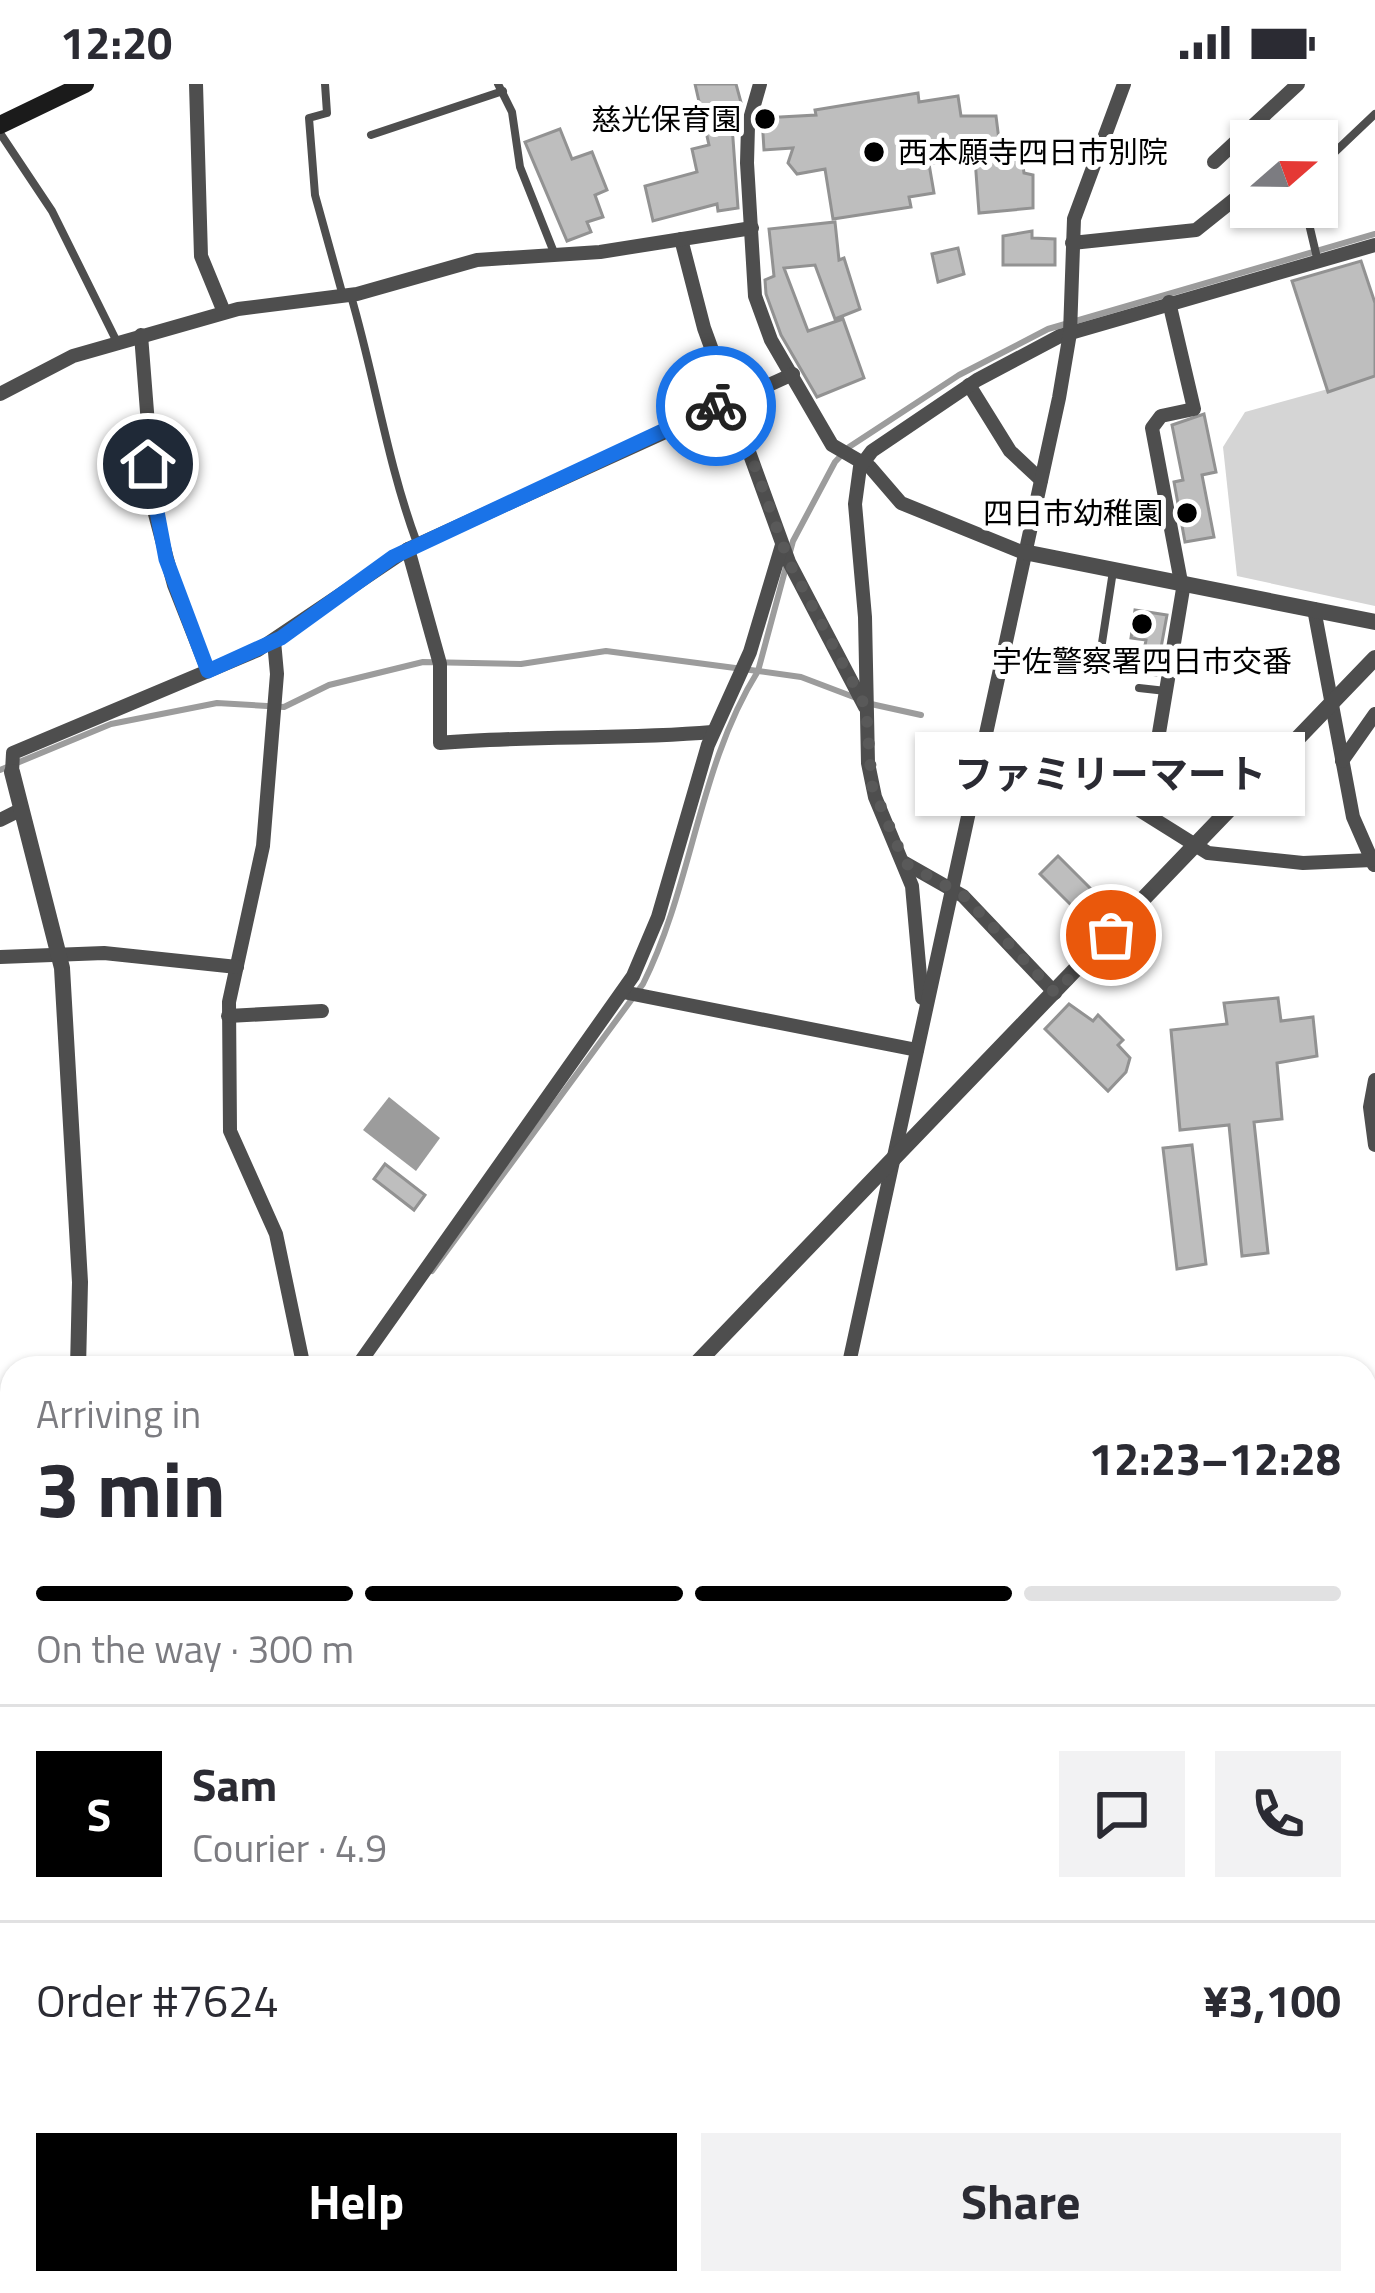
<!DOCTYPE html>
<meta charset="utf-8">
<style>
:root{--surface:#fff;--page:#f2f2f3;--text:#2b2b33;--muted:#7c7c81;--line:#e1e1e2;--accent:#000}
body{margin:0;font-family:"Titillium Web","Noto Sans JP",sans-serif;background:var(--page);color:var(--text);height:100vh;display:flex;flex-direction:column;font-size:45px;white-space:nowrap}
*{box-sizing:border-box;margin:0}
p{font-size:39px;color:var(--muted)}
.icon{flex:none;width:66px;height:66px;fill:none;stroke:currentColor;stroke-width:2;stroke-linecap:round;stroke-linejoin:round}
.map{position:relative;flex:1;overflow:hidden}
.sheet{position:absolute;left:0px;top:1272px;width:1377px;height:939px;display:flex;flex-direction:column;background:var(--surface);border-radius:36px 36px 0 0;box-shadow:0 3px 9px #0004}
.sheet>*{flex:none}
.needle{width:78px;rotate:70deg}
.tools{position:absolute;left:1230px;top:36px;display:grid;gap:24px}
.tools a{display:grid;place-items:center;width:108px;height:108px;border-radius:0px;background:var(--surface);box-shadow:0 3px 9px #0004;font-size:60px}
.pin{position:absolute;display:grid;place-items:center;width:102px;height:102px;color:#fff;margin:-51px;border:6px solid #fff;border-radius:50%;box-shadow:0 3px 12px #0007}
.courier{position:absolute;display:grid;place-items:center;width:120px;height:120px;margin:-60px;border:9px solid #1a73e8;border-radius:50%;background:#fff;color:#222;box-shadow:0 3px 15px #0007}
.bubble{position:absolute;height:84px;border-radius:0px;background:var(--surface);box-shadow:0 3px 9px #0004;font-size:39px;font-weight:700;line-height:84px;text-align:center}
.overview em{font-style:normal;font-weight:700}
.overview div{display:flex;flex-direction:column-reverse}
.overview{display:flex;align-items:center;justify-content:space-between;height:204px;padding:0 36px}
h1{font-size:78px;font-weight:700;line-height:90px}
.bar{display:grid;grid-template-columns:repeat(4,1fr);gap:18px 12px;align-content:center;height:144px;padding:0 36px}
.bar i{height:15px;border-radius:9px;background:var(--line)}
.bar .selected{background:var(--accent)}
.bar p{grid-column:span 4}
.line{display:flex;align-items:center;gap:30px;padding:0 36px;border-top:3px solid var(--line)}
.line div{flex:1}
.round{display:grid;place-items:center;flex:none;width:126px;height:126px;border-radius:0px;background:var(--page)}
.primary-button{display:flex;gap:24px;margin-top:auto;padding:24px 36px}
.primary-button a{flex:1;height:138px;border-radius:0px;background:var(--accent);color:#fff;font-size:48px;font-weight:700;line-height:138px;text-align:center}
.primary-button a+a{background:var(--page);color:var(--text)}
.status{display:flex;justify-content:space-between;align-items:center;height:84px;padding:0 60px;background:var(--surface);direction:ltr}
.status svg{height:33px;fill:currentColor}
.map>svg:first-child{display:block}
</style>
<div class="status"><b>12:20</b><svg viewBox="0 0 49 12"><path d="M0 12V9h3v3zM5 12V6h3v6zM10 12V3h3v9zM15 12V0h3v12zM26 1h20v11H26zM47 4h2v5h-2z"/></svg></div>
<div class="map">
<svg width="1375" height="2209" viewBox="0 0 1375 2209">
<rect width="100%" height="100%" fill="#fff"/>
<g fill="#d5d5d5">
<path d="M 1375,292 L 1375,522 L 1237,492 L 1223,363 L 1245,328 Z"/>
<path d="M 1374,1943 L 1375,2209 L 1322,2209 L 1322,2199 L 1365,2199 L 1365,1944 Z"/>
</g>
<path fill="#9c9c9c" d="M 389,1013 L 440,1054 L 416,1087 L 363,1046 Z"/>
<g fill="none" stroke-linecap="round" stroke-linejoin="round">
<g stroke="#9c9c9c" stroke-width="6">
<path d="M 871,620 L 921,631"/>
<path d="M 0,686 L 111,640 L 217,619 L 284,623 L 329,601 L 423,578 L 521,580 L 606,567 L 758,587 L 793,457 L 835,378 L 849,363 L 959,291 L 1048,245 L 1375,150"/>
<path d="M 432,1187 L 643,900 C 693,800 698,683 758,587 L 801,593 L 859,615"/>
<path d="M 0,2033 L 12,2012"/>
</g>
</g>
<g fill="#bebebe" stroke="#929292" stroke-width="3">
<path d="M 695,0 L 736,0 L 742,22 L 732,41 L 738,124 L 718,127 L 717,120 L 653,137 L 645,102 L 697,88 L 692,65 L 709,61 Z"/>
<path d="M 918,9 L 919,18 L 958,12 L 961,32 L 996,32 L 1000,64 L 1020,61 L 1024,89 L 1033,91 L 1033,124 L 979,129 L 975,75 L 970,73 L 929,80 L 934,109 L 909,113 L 911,123 L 833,135 L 825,85 L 797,90 L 788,79 L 793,64 L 764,66 L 762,34 L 816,31 L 815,26 Z"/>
<path d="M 560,45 L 572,75 L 592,68 L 607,106 L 595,111 L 603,133 L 587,138 L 591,148 L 567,157 L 525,58 Z"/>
<path d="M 835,138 L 839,176 L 844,174 L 860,225 L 835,235 L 815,181 L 784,184 L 808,247 L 843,235 L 864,294 L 817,313 L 781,251 L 766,210 L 765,196 L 774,192 L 769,145 Z"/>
<path d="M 1032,147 L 1032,154 L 1055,155 L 1055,181 L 1003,181 L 1003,152 Z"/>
<path d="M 958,164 L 964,190 L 938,198 L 932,170 Z"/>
<path d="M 1361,177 L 1375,219 L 1375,292 L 1328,308 L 1292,197 Z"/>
<path d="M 1204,330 L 1216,388 L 1202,391 L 1214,453 L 1185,458 L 1174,398 L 1183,396 L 1172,341 Z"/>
<path d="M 1135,526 L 1167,531 L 1156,591 L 1140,588 L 1146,556 L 1131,554 Z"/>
<path d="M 1058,772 L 1091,805 L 1073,823 L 1040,790 Z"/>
<path d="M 1278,914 L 1281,937 L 1313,933 L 1317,972 L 1277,979 L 1282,1035 L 1254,1038 L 1268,1169 L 1242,1172 L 1229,1041 L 1180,1046 L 1171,946 L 1227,940 L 1224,919 Z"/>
<path d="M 1069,920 L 1093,937 L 1098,931 L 1123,956 L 1118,961 L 1130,974 L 1126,988 L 1108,1007 L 1045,945 Z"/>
<path d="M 1192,1061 L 1206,1180 L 1177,1185 L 1163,1064 Z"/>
<path d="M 385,1080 L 425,1111 L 414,1126 L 374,1095 Z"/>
</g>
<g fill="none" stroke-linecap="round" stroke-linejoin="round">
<g stroke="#4e4e4e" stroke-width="8">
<path d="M 325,0 L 327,29 L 309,34 L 315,111 L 343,212"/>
<path d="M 498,0 L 512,28 L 520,83 L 555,171"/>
<path d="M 0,49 L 52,127 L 117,258"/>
<path d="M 371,51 L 503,7"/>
<path d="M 1317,85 L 1375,30"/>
<path d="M 1305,123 L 1318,178"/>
<path d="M 351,212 C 375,294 387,378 417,459"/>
<path d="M 1098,585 L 1113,487"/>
<path d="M 1139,604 L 1166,607"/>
<path d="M 2,1732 L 12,1732"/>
<path d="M 0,1803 L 12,1803"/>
<path d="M 213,2209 L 255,2204"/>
</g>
<g stroke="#4e4e4e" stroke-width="14">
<path d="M 196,0 L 201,172 L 224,228"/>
<path d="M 760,0 L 748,42 L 747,79 L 755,212 L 771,256 L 832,361 L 870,383 L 901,419 L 1024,469"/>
<path d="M 1214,78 L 1298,0"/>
<path d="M 681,155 L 704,244 L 789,478 L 865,623"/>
<path d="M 1072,159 L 1196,146 L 1251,102"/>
<path d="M 1169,218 L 1194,325 L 1161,332 L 1152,344 L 1181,498"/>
<path d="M 141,251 L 155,430 L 174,501 L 208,587"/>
<path d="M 969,301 L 1010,367 L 1041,396"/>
<path d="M 0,310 L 73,272 L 238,225 L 357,210 L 477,176 L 600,168 L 752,144"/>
<path d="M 408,465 L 440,580 L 440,659 C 531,651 621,656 712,648"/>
<path d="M 1314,525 L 1353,733 L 1374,781"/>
<path d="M 274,557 L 277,590 L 263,762 L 229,918 L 230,1047 L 276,1150 L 304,1284"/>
<path d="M 981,656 L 1051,698 L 1125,717 L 1208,769 L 1303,779 L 1372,776"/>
<path d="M 1342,677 L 1375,630"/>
<path d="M 12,688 L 13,669 L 258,566 L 408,465 L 793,290"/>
<path d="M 1140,725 L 1152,691 L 1184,499"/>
<path d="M 0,736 L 22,725"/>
<path d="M 905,779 L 963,812 L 1055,909"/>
<path d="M 0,873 L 104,869 L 237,883"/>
<path d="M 623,908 L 917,966"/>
<path d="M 922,914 L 912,802 L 875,713 L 868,679 L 865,533 L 855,420 L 860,383 L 872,367 L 977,296 L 1060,252 L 1375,161"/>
<path d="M 228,932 L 322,927"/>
<path d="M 1375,996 L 1370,1023 L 1375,1061"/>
<path d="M 356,1284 L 633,892 L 658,833 L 708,661 L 750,568 L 782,461"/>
<path d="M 848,1284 L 1059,314 L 1070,249 L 1074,135 L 1124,0"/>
<path d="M 1365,1740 L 1375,1741"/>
<path d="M 0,1918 L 12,1895"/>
<path d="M 0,2037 L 12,2039"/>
<path d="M 172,2199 L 174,2209"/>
<path d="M 294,2199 L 294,2202"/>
<path d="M 990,2199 L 990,2209"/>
<path d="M 1035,2199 L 1035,2209"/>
<path d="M 1078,2199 L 1078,2209"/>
<path d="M 1118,2199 L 1118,2209"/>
<path d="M 1166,2199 L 1167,2209"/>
<path d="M 759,2209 L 759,2199"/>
<path d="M 936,2209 L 936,2199"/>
</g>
<g stroke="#4e4e4e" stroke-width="16">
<path d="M 1024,468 L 1375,538"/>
<path d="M 12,688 L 62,884 L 80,1198 L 78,1284"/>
<path d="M 692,1284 L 1375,574"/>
<path d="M 0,1404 L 12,1405"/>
<path d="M 0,2153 L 12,2134"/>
</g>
<path stroke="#1b1b1b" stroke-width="18" d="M 0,41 L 85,0"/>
</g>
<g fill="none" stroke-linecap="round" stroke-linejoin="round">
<path stroke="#595959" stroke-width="12" stroke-dasharray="0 21.6" d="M 716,322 L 731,316 L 789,478 L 866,624 L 872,702 L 905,779 L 964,812 L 1055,909 L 1111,851"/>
<path stroke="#1a73e8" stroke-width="15" d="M 148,380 L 166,475 L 208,587 L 281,554 L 393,473 L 716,322"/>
</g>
<g fill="#000" stroke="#fff" stroke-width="4.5">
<circle cx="765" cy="35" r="12"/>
<circle cx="874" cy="68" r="12"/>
<circle cx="1187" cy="429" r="12"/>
<circle cx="1142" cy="540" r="12"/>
</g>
<g text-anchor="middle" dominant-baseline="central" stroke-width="10" stroke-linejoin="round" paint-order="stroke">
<g font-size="30" fill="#000" stroke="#fff" text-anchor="end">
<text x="741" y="35">慈光保育園</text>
<text x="898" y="68" text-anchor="start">西本願寺四日市別院</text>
<text x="1163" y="429">四日市幼稚園</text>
<text x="1142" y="577" text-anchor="middle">宇佐警察署四日市交番</text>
</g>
</g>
</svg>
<div class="tools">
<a><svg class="needle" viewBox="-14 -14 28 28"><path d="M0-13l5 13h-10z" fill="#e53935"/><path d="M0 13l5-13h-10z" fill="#7c7c81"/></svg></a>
</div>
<div class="pin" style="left:1111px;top:851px;background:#ea580c"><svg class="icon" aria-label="bag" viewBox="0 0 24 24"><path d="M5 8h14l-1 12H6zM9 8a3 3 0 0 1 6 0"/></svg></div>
<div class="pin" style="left:148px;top:380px;background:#1f2937"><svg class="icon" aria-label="home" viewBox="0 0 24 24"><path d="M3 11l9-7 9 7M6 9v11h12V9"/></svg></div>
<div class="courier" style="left:716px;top:322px"><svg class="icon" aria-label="bike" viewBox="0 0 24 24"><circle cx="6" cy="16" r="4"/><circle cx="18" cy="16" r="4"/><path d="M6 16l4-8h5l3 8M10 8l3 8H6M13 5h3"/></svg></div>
<div class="bubble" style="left:915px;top:648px;width:390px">ファミリーマート</div>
<section class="sheet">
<div class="overview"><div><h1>3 min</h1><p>Arriving in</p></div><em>12:23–12:28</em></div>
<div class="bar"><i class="selected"></i><i class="selected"></i><i class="selected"></i><i></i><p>On the way · 300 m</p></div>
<div class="line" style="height:216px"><b class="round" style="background:var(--accent);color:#fff">S</b><div><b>Sam</b><p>Courier · 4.9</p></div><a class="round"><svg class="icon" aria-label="chat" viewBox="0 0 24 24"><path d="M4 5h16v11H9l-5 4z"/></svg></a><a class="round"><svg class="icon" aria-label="phone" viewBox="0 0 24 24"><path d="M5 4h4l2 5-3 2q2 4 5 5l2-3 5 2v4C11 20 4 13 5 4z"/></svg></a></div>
<div class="line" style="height:156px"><div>Order #7624</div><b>¥3,100</b></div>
<div class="primary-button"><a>Help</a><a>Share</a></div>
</section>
</div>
